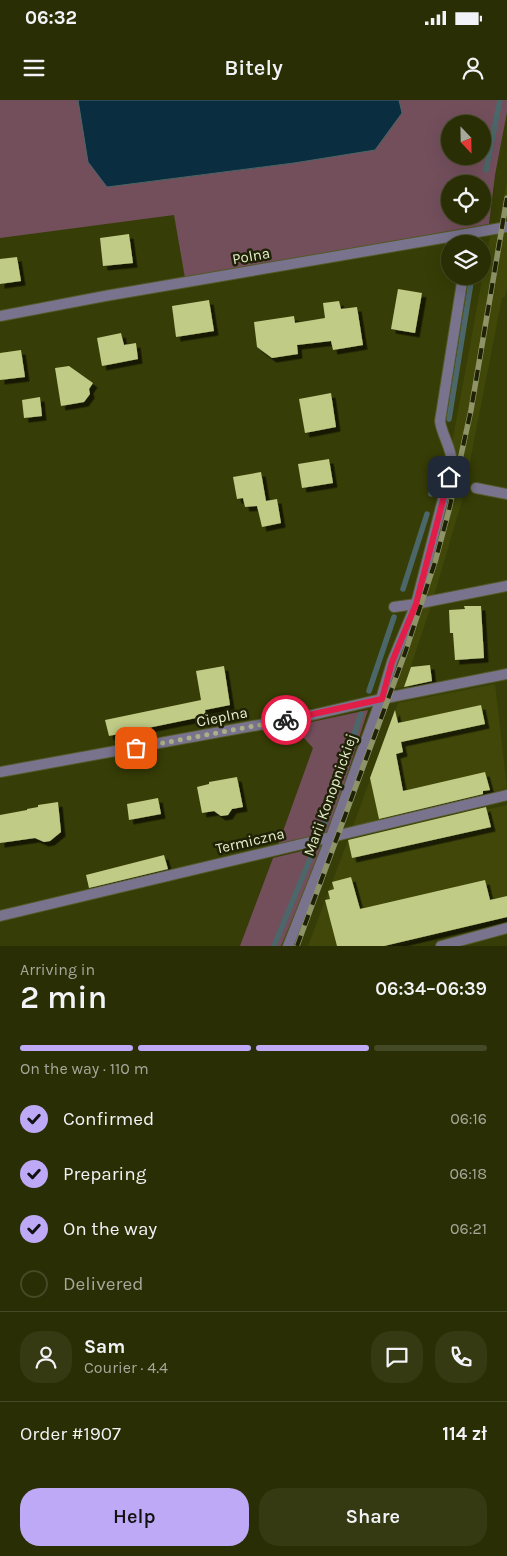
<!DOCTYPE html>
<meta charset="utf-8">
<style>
:root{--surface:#292e04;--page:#353a13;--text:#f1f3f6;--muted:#a5a89a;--line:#454a26;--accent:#bda9f5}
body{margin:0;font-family:Karla,sans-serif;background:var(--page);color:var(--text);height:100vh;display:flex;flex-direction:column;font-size:19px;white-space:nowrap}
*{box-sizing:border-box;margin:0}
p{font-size:16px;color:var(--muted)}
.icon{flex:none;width:28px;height:28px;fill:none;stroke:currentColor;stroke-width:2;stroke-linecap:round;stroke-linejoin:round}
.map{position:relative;height:846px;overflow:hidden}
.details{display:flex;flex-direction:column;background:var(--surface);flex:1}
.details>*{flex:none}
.needle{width:32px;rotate:158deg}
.fabs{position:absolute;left:441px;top:15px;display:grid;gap:10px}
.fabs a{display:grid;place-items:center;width:50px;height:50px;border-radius:50%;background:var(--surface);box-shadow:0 5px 20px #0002,0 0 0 1px var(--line);font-size:25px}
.pin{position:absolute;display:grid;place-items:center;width:42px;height:42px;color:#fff;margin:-21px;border-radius:10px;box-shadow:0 2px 8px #0006}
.courier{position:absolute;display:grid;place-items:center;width:50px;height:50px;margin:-25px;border:4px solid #e11d48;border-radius:50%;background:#fff;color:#222;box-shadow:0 1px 6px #0007}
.overview em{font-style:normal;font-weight:600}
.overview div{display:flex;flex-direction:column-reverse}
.overview{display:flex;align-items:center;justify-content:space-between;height:85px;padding:0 20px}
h1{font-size:32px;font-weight:600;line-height:38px}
.bar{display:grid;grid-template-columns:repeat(4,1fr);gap:8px 5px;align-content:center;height:60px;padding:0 20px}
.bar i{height:6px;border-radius:4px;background:var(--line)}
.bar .active{background:var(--accent)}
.bar p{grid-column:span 4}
.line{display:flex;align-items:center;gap:12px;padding:0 20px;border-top:1px solid var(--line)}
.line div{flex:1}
.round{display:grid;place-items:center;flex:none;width:52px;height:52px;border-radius:20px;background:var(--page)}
ol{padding:0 20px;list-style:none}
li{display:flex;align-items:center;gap:15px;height:55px}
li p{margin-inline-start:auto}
li .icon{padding:5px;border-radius:50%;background:var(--accent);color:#111;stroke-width:4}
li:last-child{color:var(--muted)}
li i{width:28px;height:28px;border:2px solid var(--line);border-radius:50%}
.primary-button{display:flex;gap:10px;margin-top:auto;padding:10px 20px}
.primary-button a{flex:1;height:58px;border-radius:20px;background:var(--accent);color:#111;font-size:20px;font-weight:600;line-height:58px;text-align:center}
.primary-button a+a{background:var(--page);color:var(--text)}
.status{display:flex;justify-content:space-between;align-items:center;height:35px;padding:0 25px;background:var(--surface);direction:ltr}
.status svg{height:14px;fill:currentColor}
header{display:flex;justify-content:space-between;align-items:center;height:65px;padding:0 20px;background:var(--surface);font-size:22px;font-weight:600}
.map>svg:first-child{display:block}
</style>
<div class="status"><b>06:32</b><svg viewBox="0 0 49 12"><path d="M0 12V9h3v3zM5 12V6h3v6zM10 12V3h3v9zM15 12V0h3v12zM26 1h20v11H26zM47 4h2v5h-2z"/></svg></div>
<header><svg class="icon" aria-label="menu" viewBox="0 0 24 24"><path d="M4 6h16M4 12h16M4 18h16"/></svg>Bitely<svg class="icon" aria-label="person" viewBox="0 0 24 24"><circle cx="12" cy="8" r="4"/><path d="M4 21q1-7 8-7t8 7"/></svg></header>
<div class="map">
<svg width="507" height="846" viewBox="0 0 507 846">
<defs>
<filter id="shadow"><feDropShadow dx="4.5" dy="4.5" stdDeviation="0" flood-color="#0009"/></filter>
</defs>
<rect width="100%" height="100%" fill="#373d06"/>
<g fill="#404708">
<path d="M 507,80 L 507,119 L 500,120 Z"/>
<path d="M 507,133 L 507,188 L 505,197 L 502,198 L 463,397 L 431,506 L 404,587 L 379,591 L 408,510 L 446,376 L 490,136 Z"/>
<path d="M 495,584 L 507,688 L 352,729 L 398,603 Z"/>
<path d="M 507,705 L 507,817 L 398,846 L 308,846 L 348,740 Z"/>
</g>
<g fill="#734f5c" fill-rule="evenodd">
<path d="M 0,0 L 78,0 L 107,87 L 294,63 L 375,50 L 402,13 L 399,0 L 507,0 L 507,12 L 495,75 L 489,124 L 185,178 L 174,115 L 0,138 ZM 450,24 L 482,24 L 482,56 L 450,56 ZM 450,84 L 482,84 L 482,116 L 450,116 Z"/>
<path d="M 368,610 L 328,734 L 277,748 L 313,648 L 303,637 L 302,624 Z"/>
<path d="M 323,746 L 281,846 L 240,846 L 273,758 Z"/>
</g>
<path fill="#0a2d3f" stroke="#4c6769" d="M 78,0 L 399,0 L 402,13 L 375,50 L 294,63 L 107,87 L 88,62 Z"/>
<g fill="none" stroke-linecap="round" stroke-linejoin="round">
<g stroke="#4c6769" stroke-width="5.5">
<path d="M 486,70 L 500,0"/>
<path d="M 449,319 L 472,176"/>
<path d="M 431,394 L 437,369"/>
<path d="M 403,489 L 427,414"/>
<path d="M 369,591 L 394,517"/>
<path d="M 322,730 L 361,614"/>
<path d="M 274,846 L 312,754"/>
</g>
</g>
<g fill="#c0cb86" filter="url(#shadow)">
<path d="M 129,134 L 133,163 L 103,166 L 100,138 Z"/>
<path d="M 17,157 L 21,181 L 0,184 L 0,159 Z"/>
<path d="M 398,189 L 422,193 L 415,233 L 391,229 Z"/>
<path d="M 209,200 L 214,231 L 176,237 L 172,206 Z"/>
<path d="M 339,201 L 341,209 L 357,207 L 363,245 L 333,250 L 331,241 L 297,245 L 298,254 L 272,258 L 257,247 L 254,222 L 294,216 L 295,223 L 325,218 L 323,203 Z"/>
<path d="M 121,233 L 124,245 L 136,243 L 138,259 L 102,266 L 97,238 Z"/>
<path d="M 21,250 L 25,277 L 0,280 L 0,253 Z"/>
<path d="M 69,266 L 93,283 L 89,289 L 90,294 L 84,302 L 61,306 L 55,268 Z"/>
<path d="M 331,293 L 336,327 L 305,333 L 299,299 Z"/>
<path d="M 40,297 L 42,316 L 24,318 L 22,300 Z"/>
<path d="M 329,359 L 333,383 L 302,388 L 298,364 Z"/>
<path d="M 261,372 L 266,401 L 277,399 L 281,423 L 262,427 L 257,406 L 245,407 L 243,398 L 237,399 L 233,377 Z"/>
<path d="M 464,506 L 481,506 L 484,558 L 455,560 L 453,533 L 450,533 L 449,510 L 465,509 Z"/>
<path d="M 430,565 L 432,581 L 404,587 L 411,567 Z"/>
<path d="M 224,566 L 230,605 L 205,610 L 206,616 L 109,636 L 105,620 L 201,600 L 196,571 Z"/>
<path d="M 481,605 L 485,624 L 401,642 L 403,652 L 396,654 L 403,691 L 485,672 L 490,690 L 483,691 L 483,694 L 379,719 L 370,678 L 395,610 L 398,623 Z"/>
<path d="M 237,677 L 243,707 L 232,709 L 228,715 L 221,716 L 214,711 L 202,713 L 197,687 L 209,684 L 209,682 Z"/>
<path d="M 158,698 L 161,714 L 129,720 L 127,704 Z"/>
<path d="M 58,702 L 61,732 L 50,741 L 44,742 L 35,738 L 0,743 L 0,715 L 27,710 L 27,709 L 38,707 L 38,705 Z"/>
<path d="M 486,707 L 491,727 L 352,758 L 348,740 Z"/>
<path d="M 164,755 L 168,769 L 89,788 L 86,775 Z"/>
<path d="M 351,777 L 360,809 L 485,780 L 490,800 L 507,796 L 507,817 L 384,846 L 337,846 L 325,800 L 330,799 L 328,791 L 334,789 L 332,782 Z"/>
</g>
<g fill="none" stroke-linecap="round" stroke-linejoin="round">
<g stroke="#535926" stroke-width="12">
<g id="service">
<path d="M 476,388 L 507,394"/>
<path d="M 394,507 L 416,504"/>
</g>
</g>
<g stroke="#535926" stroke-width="12">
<g id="minor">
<path d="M 0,216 L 105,196 L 507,127"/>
<path d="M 416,504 L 507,486"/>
<path d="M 0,672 L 308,616 L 381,599 L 507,574"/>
<path d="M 0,816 L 507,695"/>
<path d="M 288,846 L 331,737 L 381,599 L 392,562 L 416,504 L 452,364 C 452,348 442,336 440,321 L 463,176"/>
<path d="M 441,846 L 507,828"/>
</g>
</g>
<use href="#service" stroke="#79738e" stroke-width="10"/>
<use href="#minor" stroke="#79738e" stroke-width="10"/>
<g stroke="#8e9468" stroke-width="5.5">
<path id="rail" d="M 297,846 L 405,553 L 435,462 L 449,410 L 471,310 L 507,98"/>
</g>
<use href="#rail" stroke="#1f2206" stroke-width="4" stroke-dasharray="11" stroke-linecap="butt"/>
</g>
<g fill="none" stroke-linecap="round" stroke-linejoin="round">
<path stroke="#a9b087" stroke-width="5" stroke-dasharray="0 9" d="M 136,648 L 286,620"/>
<path stroke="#e11d48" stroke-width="6" d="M 286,620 L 382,599 L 392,562 L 416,504 L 449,377"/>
</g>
<g text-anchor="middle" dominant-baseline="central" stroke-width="5" stroke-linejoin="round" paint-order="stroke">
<g font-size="15" fill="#e7eecc" stroke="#1f2206">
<text transform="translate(251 156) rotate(-10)">Polna</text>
<text transform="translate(222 617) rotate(-11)">Cieplna</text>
<text transform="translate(330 695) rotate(-70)">Marii Konopnickiej</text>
<text transform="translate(250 741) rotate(-13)">Termiczna</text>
</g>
</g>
</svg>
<div class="fabs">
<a><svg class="needle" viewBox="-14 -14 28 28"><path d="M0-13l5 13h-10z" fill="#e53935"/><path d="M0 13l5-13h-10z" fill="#a5a89a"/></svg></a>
<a><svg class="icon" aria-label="locate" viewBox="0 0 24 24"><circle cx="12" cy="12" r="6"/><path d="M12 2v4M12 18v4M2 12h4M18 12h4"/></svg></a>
<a><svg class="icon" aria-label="layers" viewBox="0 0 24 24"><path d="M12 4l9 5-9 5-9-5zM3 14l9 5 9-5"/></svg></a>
</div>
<div class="pin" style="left:136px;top:648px;background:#ea580c"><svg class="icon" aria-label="bag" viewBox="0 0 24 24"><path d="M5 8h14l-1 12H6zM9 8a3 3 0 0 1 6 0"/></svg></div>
<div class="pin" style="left:449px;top:377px;background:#1f2937"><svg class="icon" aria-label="home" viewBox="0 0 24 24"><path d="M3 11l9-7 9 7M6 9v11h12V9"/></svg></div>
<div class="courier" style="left:286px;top:620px"><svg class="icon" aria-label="bike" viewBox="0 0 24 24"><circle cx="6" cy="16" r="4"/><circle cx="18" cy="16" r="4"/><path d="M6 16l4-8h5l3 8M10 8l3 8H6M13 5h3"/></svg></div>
</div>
<section class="details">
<div class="overview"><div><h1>2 min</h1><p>Arriving in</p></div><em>06:34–06:39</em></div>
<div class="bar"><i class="active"></i><i class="active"></i><i class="active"></i><i></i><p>On the way · 110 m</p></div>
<ol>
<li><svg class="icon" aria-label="check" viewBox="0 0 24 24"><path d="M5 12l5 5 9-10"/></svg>Confirmed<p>06:16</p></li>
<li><svg class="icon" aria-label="check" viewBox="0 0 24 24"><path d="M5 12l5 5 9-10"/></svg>Preparing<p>06:18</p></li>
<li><svg class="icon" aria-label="check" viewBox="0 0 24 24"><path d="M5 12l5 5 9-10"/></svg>On the way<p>06:21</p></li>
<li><i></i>Delivered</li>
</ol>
<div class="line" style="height:90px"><a class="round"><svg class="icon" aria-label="person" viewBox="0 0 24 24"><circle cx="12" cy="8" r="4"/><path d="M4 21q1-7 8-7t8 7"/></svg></a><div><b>Sam</b><p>Courier · 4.4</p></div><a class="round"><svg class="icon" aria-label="chat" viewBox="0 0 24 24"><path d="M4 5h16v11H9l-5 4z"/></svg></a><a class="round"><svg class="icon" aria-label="phone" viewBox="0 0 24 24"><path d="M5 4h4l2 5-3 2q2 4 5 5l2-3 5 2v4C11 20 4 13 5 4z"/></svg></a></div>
<div class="line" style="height:65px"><div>Order #1907</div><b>114 zł</b></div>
<div class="primary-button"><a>Help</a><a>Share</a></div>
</section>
